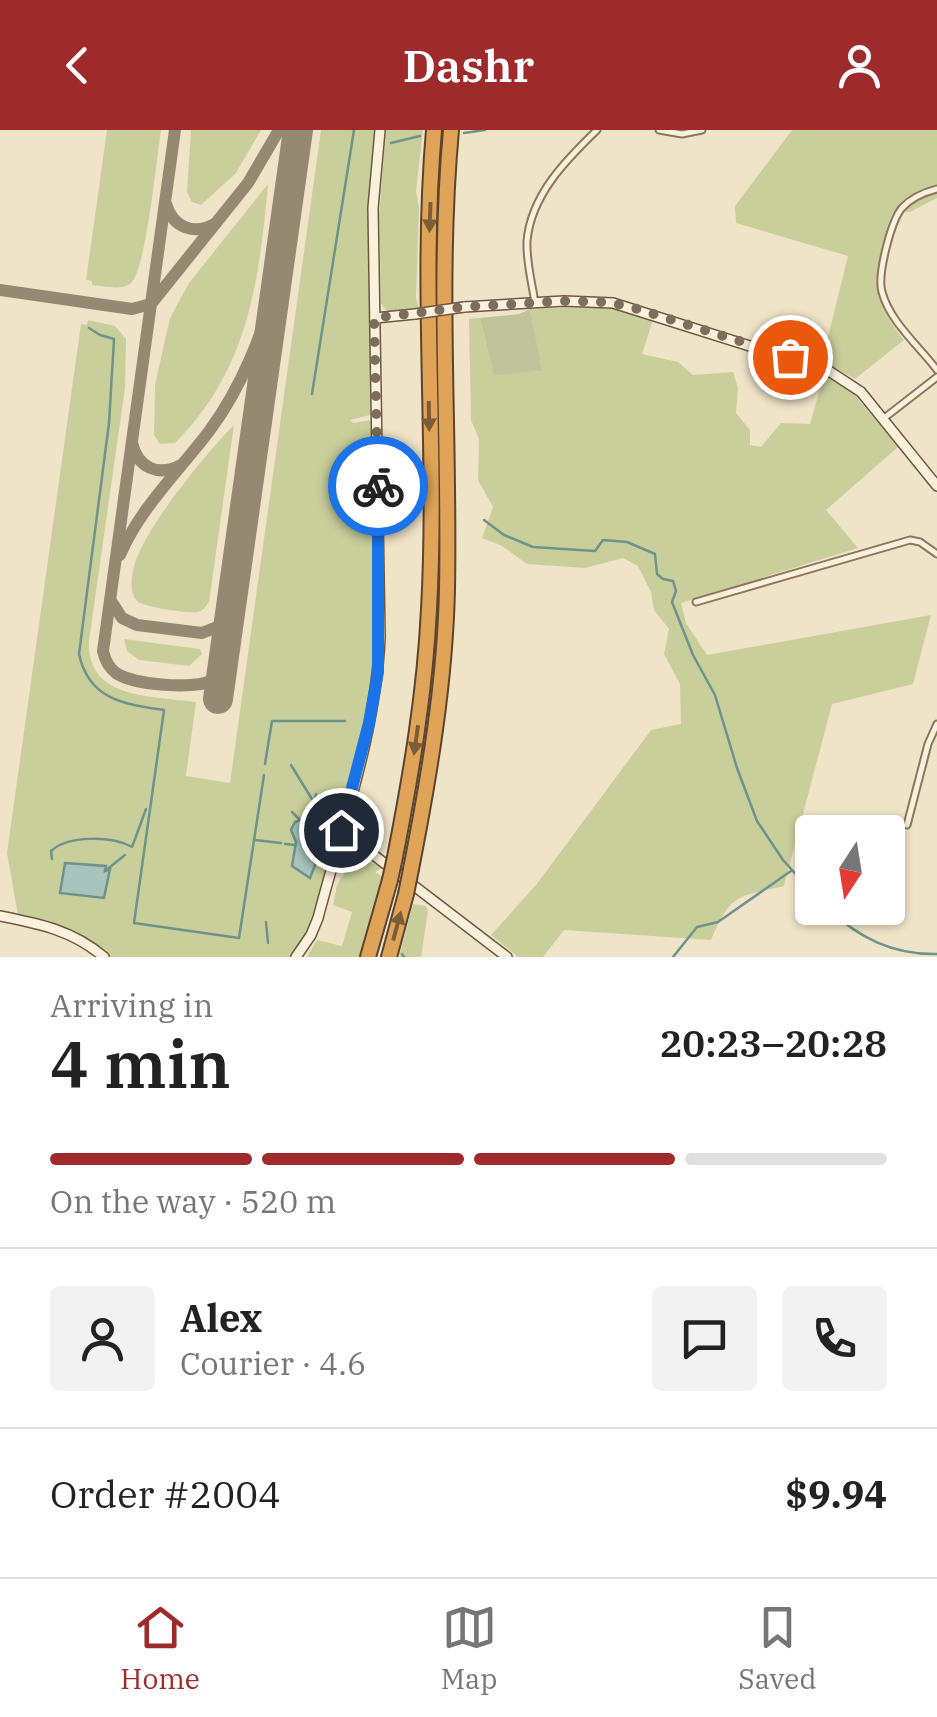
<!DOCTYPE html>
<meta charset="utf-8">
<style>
:root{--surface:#fff;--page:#f2f2f2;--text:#222;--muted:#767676;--line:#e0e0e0;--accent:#9e2a2b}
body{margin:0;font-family:"IBM Plex Serif",serif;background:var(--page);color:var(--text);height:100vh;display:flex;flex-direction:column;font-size:38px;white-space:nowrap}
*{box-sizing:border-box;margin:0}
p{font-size:32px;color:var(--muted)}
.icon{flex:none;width:55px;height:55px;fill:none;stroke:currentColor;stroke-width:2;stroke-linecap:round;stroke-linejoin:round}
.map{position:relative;height:827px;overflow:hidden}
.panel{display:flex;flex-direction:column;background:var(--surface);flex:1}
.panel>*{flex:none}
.needle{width:65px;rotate:192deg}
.tools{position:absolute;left:795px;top:685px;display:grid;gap:20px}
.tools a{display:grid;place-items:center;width:110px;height:110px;border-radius:10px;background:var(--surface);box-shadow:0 2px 8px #0004;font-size:50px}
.pin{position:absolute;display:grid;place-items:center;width:85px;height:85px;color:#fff;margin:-42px;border:5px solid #fff;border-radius:50%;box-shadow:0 2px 10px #0007}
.courier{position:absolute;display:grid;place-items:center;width:100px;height:100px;margin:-50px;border:8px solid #1a73e8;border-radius:50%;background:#fff;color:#222;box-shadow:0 2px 12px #0007}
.headline em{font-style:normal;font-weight:600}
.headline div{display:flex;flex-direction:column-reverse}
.headline{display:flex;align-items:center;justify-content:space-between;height:170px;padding:0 50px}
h1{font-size:65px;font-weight:600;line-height:75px}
.bar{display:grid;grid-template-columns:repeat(4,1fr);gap:15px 10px;align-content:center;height:120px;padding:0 50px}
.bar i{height:12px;border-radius:8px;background:var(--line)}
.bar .on{background:var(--accent)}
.bar p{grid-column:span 4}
.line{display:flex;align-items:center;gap:25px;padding:0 50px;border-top:2px solid var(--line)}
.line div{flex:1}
.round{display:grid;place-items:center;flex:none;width:105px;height:105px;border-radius:10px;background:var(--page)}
header{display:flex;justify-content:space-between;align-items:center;height:130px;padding:0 50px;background:var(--accent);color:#fff;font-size:45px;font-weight:600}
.tab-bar{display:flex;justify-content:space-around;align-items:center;height:140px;border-top:2px solid var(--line);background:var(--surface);font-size:28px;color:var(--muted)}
.tab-bar a{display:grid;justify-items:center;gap:5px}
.tab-bar .on{color:var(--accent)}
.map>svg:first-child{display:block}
</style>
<header><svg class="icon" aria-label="back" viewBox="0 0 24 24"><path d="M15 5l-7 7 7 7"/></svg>Dashr<svg class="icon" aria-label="person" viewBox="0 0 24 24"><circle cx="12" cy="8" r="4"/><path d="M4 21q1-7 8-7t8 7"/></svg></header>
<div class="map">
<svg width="937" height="827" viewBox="0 0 937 827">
<rect width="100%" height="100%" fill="#f0e4c8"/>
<g fill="#c9cf9b">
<path d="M 107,0 L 161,0 C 157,26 146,140 131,153 C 122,161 103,156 92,155 L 92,151 L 86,150 Z"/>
<path d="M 191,0 L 261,0 L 236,43 L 201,75 L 192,72 L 187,62 Z"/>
<path d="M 321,0 L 377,0 L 370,78 L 374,284 L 350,290 L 353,293 L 372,290 L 377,510 L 364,605 L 340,689 L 328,690 L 326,694 L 336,702 L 315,787 L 292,827 L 109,827 L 74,801 L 18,785 L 7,723 L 81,194 L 87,195 L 88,190 L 115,196 L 126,209 L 125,258 L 89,511 C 86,570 154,566 196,572 L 186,646 L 230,653 Z"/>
<path d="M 386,0 L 423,0 L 416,61 L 419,78 L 416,168 L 419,179 C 405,181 388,188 381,173 L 379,86 Z"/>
<path d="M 792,0 L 937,0 L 937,68 L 910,82 L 894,81 C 888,91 886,101 884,112 C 872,155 876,175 904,210 L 855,249 L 822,231 L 848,126 L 736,93 L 735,76 Z"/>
<path d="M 268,54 C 259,153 248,240 175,313 L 160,314 L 154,305 L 155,255 L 170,188 L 189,153 Z"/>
<path d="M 579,177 L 614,179 L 653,190 L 642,224 L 678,232 L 693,245 L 733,242 L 738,258 L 736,283 L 750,300 L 750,315 L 761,317 L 781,293 L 810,294 L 824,245 L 852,262 L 898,317 L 826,380 L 858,418 L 681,473 L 686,493 L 707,525 L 931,485 L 913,554 L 832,574 L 784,756 C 736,767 731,763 711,810 L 564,800 L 543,827 L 518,827 L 491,805 L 536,755 L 651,600 L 681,594 L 680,554 L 664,524 L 669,499 L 654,480 L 651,462 L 638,436 L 623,428 L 585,438 L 527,434 L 502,416 L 482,408 L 493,377 L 478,350 L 479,309 L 471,290 L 469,189 L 480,188 L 494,244 L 541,241 L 530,179 Z"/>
<path d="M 234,295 L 209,472 C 205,477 204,480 198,482 C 189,484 143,477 137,471 C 130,464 131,450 133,441 C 139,404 207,322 234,295 Z"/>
<path d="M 124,509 L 200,519 L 202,524 L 189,536 L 139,530 L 127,521 Z"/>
<path d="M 349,713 L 355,716 L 362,730 L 384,737 L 375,742 L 383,747 L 359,827 L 307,827 L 317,810 L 342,816 L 352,782 L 333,775 L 337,755 L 352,730 Z"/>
<path d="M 413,774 L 426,776 L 428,781 L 421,827 L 399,827 Z"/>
</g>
<path fill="#bfc49a" d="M 530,179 L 542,241 L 494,245 L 480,188 L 519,184 Z"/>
<g fill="#a9c4bc" stroke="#6f938a" stroke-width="2.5">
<path d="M 301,690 L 327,705 L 310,748 L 292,736 L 296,712 L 291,700 L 295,692 Z"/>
<path d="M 65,733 L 106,736 L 105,741 L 110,739 L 104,768 L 60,763 Z"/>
</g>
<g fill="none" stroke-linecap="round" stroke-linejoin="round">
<g stroke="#6f938a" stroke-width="2.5">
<path d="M 464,3 L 485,0"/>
<path d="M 391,13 L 420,6"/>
<path d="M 89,198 L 100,205 L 114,209 L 109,293 L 79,524 C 89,570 124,574 164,580 L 134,793 L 239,808 L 264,645"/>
<path d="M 312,264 L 354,0"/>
<path d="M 344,356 L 372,357"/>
<path d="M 383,359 L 404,353"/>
<path d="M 484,390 L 504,405 L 533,417 L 595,421 L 603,410 L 627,412 L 655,424 L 657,444 L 663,449 L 673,451 L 676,461 L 672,472 L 693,525 L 715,565 L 737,638 L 757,691 L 783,730 L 812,762"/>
<path d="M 265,634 L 272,591 L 345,591"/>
<path d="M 291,635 L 315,674"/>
<path d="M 292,682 L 300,690"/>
<path d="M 312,695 L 316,664"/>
<path d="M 255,710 L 281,713"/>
<path d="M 285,714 L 295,715"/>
<path d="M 52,729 L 51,721 C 68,705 112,706 132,717 L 146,679"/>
<path d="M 105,741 L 125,725"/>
<path d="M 827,778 C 859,808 893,825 937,824"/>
<path d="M 266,792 L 268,813"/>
<path d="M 402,824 L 404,827"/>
<path d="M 673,827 L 697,797 L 718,792 L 791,741"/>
</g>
<g stroke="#968974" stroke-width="12">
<path d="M 175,0 L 103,521 C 105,530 108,537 116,543 C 133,555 195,560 213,550 L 223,533"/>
<path d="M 166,74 C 173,98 195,106 216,93"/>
<path d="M 0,160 L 132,179 L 151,174 L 248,53 L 279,0"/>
<path d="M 132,313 C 138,338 158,347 181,335"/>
<path d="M 120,425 C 140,378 180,340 210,300 C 243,255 261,206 277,153"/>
<path d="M 111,471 L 122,488 L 137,495 L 202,503 L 222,495 L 232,472"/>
</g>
<path stroke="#968974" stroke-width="30" d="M 218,569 L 298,0"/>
<g stroke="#8d765c" stroke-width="9">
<g id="street">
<path d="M 659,0 L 682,4 L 702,0"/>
<path d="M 937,59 C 925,62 911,68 902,78 C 891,91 877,145 882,162 C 890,192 919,216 937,240"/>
<path d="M 535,173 C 532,153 526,131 527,111 C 531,65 566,30 597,0"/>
<path d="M 883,289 L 937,247"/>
<path d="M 696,472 L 910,410 L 920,412 L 937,424"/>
<path d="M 907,695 L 928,614 L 937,594"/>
</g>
</g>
<g stroke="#6f573f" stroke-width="12">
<g id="secondary">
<path d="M 464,177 L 564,171 L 613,173 L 829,241 L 861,262 L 937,356"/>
<path d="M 375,188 L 415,184"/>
<path d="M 341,700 L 507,827"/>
<path d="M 0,786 C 40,794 72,800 104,827"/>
<path d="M 296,827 L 311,805 L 318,788 C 342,696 376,603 380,507 L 373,78 L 380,0"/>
</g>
</g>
<g stroke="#5b4430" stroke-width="18">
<g id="highway">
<path d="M 395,727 C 411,645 425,563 429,479 C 438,319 420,160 434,0"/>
<path d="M 411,739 C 429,647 445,553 447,459 C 450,306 437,153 451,0"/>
<path d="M 368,827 L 390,750"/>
<path d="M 389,827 L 406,764"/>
</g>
</g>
<use href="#street" stroke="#faf1dc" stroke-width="5"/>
<use href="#secondary" stroke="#faf1dc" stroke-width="9"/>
<use href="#highway" stroke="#e0a458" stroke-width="14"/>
<g stroke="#6f573f" stroke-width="12" stroke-linecap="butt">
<path id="secondary-bridge" d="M 415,184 L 464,177"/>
</g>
<g stroke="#5b4430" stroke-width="18" stroke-linecap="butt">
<g id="highway-bridge">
<path d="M 390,750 L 395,727"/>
<path d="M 406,764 L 411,739"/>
</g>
</g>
<use href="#secondary-bridge" stroke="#faf1dc" stroke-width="9"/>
<use href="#highway-bridge" stroke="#e0a458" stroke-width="14"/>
</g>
<defs><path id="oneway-solid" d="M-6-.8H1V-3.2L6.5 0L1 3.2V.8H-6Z" transform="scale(2.5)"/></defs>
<g fill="#7e5d36">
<use href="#oneway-solid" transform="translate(430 87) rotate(92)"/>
<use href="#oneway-solid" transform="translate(429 286) rotate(89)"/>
<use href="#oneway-solid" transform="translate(416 610) rotate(98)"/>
<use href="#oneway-solid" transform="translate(397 796) rotate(-75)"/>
</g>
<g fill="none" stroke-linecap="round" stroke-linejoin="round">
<path stroke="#7c6e5b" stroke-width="10" stroke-dasharray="0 18" d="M 378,356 L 374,188 L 464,177 L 564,171 L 603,172 L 628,176 L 790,227"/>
<path stroke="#1a73e8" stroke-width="12" d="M 341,700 L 369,593 L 378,542 L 378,356"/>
</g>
</svg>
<div class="tools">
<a><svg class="needle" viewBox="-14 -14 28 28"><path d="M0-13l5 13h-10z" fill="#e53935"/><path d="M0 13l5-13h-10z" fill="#767676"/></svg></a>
</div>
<div class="pin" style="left:790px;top:227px;background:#ea580c"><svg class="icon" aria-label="bag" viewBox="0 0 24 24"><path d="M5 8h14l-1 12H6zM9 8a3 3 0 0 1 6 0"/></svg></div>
<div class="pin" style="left:341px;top:700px;background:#1f2937"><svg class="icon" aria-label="home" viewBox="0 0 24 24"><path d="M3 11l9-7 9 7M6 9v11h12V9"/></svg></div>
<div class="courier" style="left:378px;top:356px"><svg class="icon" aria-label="bike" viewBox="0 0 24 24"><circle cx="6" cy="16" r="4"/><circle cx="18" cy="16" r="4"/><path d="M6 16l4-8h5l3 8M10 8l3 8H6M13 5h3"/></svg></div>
</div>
<section class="panel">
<div class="headline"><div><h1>4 min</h1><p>Arriving in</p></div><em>20:23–20:28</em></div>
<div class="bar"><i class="on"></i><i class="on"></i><i class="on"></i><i></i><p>On the way · 520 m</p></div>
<div class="line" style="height:180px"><a class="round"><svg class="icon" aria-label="person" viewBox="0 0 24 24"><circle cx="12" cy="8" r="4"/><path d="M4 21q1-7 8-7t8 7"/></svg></a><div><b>Alex</b><p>Courier · 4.6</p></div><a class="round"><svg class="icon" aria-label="chat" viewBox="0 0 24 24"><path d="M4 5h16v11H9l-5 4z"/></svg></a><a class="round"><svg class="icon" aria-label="phone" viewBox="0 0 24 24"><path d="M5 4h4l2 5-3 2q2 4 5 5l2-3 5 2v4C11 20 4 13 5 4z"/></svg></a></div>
<div class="line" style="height:130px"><div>Order #2004</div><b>$9.94</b></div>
</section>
<nav class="tab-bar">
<a class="on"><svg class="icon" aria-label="home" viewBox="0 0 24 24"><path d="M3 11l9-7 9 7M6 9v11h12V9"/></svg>Home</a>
<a><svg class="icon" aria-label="map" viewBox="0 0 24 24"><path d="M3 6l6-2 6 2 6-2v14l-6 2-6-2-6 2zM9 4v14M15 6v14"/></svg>Map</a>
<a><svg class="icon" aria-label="saved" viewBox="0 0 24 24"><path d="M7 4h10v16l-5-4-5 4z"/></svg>Saved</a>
</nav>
